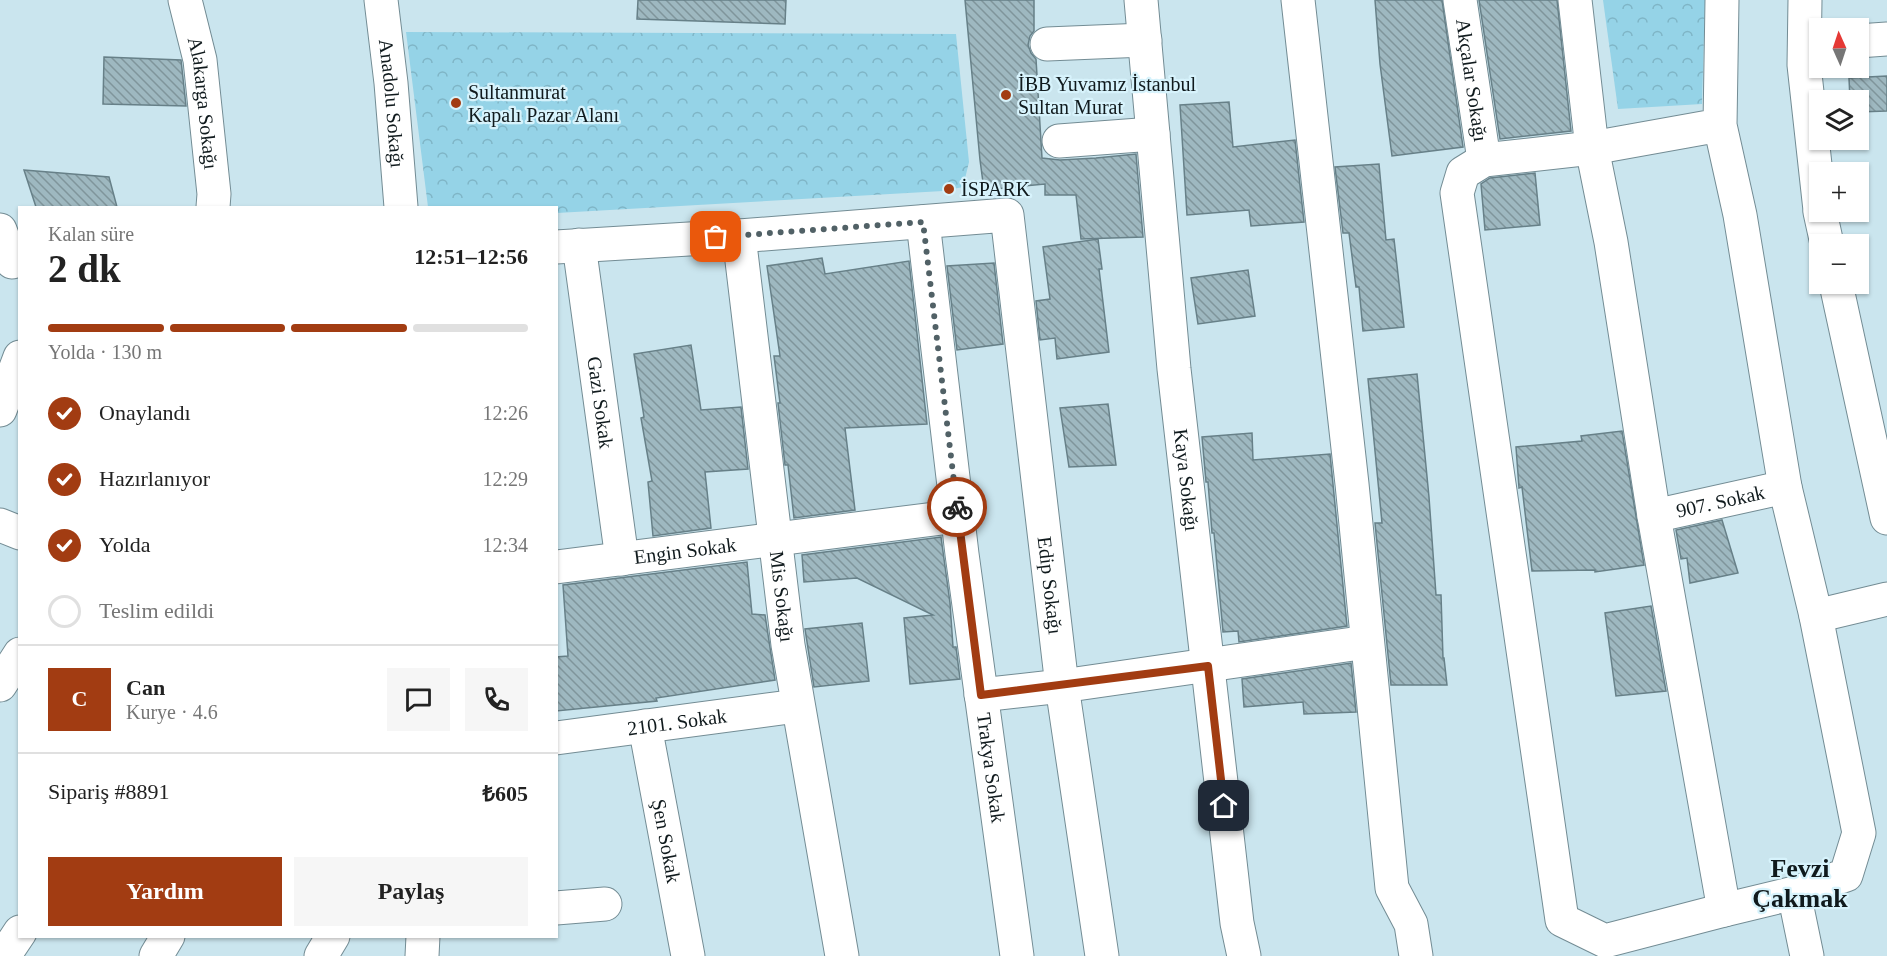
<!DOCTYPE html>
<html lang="tr">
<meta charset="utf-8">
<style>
:root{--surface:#fff;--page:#f6f6f6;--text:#222;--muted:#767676;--line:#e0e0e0;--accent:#a23c12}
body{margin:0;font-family:"Times New Roman",serif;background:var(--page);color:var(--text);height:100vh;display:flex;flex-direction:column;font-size:22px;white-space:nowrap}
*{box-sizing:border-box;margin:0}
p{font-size:20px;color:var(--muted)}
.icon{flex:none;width:33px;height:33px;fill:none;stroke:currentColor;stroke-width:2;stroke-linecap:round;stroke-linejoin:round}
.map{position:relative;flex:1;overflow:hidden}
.sheet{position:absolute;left:18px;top:206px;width:540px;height:732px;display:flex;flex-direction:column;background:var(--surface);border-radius:0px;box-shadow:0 2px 4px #0004}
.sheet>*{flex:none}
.needle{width:39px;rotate:357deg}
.tools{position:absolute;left:1809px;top:18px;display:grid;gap:12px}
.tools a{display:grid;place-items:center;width:60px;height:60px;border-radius:0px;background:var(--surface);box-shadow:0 2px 4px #0004;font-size:30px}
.pin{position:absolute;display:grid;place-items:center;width:51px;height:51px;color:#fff;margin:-26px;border-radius:12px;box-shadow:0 3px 9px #0006}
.courier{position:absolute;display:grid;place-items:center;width:60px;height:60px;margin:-30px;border:4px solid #a23c12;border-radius:50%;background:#fff;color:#222;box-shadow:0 2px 8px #0007}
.headline em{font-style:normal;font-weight:800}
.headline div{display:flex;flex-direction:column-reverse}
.headline{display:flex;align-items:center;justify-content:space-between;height:102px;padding:0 30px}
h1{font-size:39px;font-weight:800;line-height:45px}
.bar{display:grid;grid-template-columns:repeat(4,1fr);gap:9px 6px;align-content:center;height:72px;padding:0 30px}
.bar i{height:8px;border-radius:4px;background:var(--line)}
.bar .selected{background:var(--accent)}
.bar p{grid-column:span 4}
.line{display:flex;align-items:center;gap:15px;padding:0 30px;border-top:2px solid var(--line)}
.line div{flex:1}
.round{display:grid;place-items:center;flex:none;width:63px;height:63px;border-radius:0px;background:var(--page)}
ol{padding:0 30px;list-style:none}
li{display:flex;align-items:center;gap:18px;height:66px}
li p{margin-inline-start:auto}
li .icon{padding:6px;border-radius:50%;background:var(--accent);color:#fff;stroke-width:4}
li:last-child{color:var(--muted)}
li i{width:33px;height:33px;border:3px solid var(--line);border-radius:50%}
.cta{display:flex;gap:12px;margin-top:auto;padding:12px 30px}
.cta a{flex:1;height:69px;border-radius:0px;background:var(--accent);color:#fff;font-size:24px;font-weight:800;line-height:69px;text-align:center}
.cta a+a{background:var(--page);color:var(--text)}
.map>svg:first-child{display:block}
</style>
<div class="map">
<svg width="1887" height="956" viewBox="0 0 1887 956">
<defs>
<pattern id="forest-crowns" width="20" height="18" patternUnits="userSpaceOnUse" patternTransform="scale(1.5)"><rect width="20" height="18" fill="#95d3e7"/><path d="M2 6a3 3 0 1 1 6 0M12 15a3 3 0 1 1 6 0" fill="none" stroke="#7fb5c6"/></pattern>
<pattern id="building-back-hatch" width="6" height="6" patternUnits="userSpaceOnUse" patternTransform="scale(1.5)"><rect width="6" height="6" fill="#9eb8c0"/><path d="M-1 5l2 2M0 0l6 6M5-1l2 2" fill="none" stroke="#7f959b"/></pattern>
</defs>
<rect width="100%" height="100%" fill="#cae5ee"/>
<g fill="url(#forest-crowns)">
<path d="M 1603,0 L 1705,0 L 1702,104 L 1618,109 Z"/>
<path d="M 406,32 L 956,34 L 969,162 L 963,187 L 943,191 L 557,213 L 556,207 L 428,207 Z"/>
</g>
<g fill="url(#building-back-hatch)" stroke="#678088" stroke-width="1.5">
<path d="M 638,0 L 786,0 L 785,24 L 637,19 Z"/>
<path d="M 965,0 L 1034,0 L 1034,31 L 1030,36 L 1028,45 L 1031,53 L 1036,59 L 1042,158 L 1060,160 L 1096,158 L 1136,154 L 1143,237 L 1081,239 L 1076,195 L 1045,195 L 1045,184 L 984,190 L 980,160 Z"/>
<path d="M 1375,0 L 1442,0 L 1463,147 L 1392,156 L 1380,64 Z"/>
<path d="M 1479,0 L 1557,0 L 1571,131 L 1500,139 Z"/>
<path d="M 104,57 L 181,60 L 186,106 L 103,104 Z"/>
<path d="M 1887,76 L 1887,111 L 1858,112 L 1858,100 L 1850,100 L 1849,78 Z"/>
<path d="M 1229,102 L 1233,147 L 1295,140 L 1304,222 L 1251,226 L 1249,210 L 1187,215 L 1180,105 Z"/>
<path d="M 1379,164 L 1386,240 L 1394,239 L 1404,327 L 1363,331 L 1359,287 L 1356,287 L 1349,233 L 1343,233 L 1335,167 Z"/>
<path d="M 24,170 L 109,177 L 117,207 L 36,207 Z"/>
<path d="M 1535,173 L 1540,225 L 1485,230 L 1481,184 L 1490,178 Z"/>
<path d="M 1098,239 L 1102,269 L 1099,269 L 1109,352 L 1057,359 L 1055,338 L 1040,340 L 1036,301 L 1050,299 L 1043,247 Z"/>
<path d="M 822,258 L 825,274 L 909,261 L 927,424 L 845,428 L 855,510 L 794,518 L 788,465 L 785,465 L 778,403 L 780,403 L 774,356 L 780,356 L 767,266 Z"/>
<path d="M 994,263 L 1003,344 L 957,350 L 947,266 Z"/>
<path d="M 1248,270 L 1255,316 L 1198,324 L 1191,278 Z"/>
<path d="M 691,345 L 701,410 L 741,407 L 748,469 L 705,472 L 711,528 L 653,536 L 648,482 L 652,481 L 641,418 L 644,417 L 634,354 Z"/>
<path d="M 1417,374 L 1429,497 L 1436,595 L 1441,595 L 1443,658 L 1444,658 L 1447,685 L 1391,685 L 1375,523 L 1382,523 L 1368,379 Z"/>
<path d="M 1108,404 L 1116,465 L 1069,467 L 1060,408 Z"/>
<path d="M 1622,431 L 1644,565 L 1595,572 L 1595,570 L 1532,571 L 1522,487 L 1519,488 L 1516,447 L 1582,441 L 1581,436 Z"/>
<path d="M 1252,433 L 1253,460 L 1330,454 L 1347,626 L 1239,642 L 1238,631 L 1223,632 L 1214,533 L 1212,533 L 1208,482 L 1206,482 L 1202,437 Z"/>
<path d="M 1722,520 L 1738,573 L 1690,583 L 1687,558 L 1681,559 L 1676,530 Z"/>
<path d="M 941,537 L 950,603 L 953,647 L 956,647 L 960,679 L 910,684 L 904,618 L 933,615 L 857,578 L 804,582 L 802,555 Z"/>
<path d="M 747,562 L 752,614 L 765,615 L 775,680 L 656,698 L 657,701 L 556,711 L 556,657 L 568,656 L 563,585 Z"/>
<path d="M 1651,606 L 1666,691 L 1616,696 L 1605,613 Z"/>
<path d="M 862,623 L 869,681 L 814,687 L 805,629 Z"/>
<path d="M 1351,663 L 1356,712 L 1304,714 L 1303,702 L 1244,707 L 1242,679 Z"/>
</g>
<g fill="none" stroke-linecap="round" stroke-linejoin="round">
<g stroke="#738c94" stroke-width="35">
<g id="minor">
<path id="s1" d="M 185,0 L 200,60 L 214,194 L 213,207"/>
<path id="s2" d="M 381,0 L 391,83 L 401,207"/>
<path id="s3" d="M 1141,0 L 1174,369 L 1237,923 L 1244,956"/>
<path d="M 1298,0 L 1352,484 L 1392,888 L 1411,924 L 1416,956"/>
<path id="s4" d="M 1460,0 L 1484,160"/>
<path d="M 1575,0 L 1592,148 L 1611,242 L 1654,516 L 1724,910"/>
<path d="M 1805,0 L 1804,65 L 1820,210"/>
<path d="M 1858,41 L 1887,39"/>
<path d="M 1047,44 L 1145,40"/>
<path d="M 1720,125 L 1592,148 L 1484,160 L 1463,173 L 1457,193 L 1562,920 L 1605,941 L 1724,910 L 1794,893 L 1846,875 L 1859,833 L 1816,616 L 1785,487 L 1740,215 L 1720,125 L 1722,0"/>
<path d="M 1059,141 L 1153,134"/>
<path d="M 1820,212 L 1827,244"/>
<path id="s5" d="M 923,222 L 962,554 L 1017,956"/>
<path d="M 0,230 L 12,262"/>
<path id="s6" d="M 739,236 L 788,645 L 842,956"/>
<path id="s7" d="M 579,245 L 622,559"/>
<path id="s8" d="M 556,247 L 739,236 L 1007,215 L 1062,686 L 1102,956"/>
<path d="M 1836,284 L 1887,518"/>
<path d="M 0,410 L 20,357"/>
<path id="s9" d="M 1654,516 L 1785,487"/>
<path d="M 0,525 L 20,533"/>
<path id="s10" d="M 556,567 L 958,516"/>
<path d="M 1816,616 L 1887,599"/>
<path d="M 0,685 L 20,654"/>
<path d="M 981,695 L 1062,686 L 1367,642"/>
<path id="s11" d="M 645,726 L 688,956"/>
<path id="s12" d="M 556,738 L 797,706"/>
<path d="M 1794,893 L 1807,956"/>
<path d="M 556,908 L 605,904"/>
<path d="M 4,956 L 20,932"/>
<path d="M 156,956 L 168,936"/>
<path d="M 321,956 L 333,936"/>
<path d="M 422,956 L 423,936"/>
</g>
</g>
<use href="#minor" stroke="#fff" stroke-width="33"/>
</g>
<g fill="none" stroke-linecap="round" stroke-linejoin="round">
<path stroke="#516166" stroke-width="6" stroke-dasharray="0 10.8" d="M 716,237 L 923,222 L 957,507"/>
<path stroke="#a23c12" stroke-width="8" d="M 957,507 L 981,695 L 1208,666 L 1224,806"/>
</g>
<g fill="#a23c12" stroke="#d7f3fc" stroke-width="2">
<circle cx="1006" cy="95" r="6"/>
<circle cx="456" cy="103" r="6"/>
<circle cx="949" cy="189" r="6"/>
</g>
<g text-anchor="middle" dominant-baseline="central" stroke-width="4.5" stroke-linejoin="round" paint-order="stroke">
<g font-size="20" fill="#101a1d" stroke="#d7f3fc">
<text stroke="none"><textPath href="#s4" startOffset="81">Akçalar Sokağı</textPath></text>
<text stroke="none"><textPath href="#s1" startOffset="105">Alakarga Sokağı</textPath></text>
<text stroke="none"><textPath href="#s2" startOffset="104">Anadolu Sokağı</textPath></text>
<text stroke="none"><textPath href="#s7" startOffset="159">Gazi Sokak</textPath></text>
<text stroke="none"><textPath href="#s3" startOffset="482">Kaya Sokağı</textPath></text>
<text stroke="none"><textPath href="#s9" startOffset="68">907. Sokak</textPath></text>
<text stroke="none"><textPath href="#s10" startOffset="130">Engin Sokak</textPath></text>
<text stroke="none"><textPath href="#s8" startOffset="825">Edip Sokağı</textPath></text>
<text stroke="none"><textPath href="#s6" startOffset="363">Mis Sokağı</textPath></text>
<text stroke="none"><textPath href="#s12" startOffset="122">2101. Sokak</textPath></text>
<text stroke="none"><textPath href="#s5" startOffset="550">Trakya Sokak</textPath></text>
<text stroke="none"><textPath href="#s11" startOffset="117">Şen Sokak</textPath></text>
</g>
<g font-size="20" fill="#101a1d" stroke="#d7f3fc" text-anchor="start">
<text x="1018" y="84">İBB Yuvamız İstanbul<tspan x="1018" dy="23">Sultan Murat</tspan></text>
<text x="468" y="92">Sultanmurat<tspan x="468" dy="23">Kapalı Pazar Alanı</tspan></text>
<text x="961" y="189">İSPARK</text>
</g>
<g font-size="26" font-weight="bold" fill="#101a1d" stroke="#d7f3fc">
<text x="1800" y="868">Fevzi<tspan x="1800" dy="30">Çakmak</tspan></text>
</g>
</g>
</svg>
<div class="tools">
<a><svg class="needle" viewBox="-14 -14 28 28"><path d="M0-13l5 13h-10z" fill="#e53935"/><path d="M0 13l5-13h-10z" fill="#767676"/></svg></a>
<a><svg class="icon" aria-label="layers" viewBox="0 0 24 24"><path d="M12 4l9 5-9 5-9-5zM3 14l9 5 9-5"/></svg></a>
<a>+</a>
<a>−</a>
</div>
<div class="pin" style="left:716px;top:237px;background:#ea580c"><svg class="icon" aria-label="bag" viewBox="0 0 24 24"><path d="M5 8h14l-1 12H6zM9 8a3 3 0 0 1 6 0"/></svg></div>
<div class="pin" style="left:1224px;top:806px;background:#1f2937"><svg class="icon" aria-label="home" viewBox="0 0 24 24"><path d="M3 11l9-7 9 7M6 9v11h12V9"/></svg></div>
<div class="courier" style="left:957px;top:507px"><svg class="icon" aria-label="bike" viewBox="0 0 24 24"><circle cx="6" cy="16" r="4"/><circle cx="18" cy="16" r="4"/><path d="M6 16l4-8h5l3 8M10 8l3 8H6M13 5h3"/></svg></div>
<section class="sheet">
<div class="headline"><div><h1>2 dk</h1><p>Kalan süre</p></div><em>12:51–12:56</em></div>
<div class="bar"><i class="selected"></i><i class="selected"></i><i class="selected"></i><i></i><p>Yolda · 130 m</p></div>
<ol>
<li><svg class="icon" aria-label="check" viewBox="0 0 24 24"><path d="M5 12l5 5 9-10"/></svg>Onaylandı<p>12:26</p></li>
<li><svg class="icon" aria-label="check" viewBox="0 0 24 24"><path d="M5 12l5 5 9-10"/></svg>Hazırlanıyor<p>12:29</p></li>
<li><svg class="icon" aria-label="check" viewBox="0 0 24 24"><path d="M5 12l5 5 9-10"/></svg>Yolda<p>12:34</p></li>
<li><i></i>Teslim edildi</li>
</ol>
<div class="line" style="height:108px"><b class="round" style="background:var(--accent);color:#fff">C</b><div><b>Can</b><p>Kurye · 4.6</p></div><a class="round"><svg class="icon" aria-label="chat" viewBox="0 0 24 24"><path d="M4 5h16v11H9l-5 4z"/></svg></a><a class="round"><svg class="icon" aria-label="phone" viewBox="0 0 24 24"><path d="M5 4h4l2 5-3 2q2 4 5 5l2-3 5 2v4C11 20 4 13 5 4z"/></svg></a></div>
<div class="line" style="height:78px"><div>Sipariş #8891</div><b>₺605</b></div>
<div class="cta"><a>Yardım</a><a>Paylaş</a></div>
</section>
</div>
